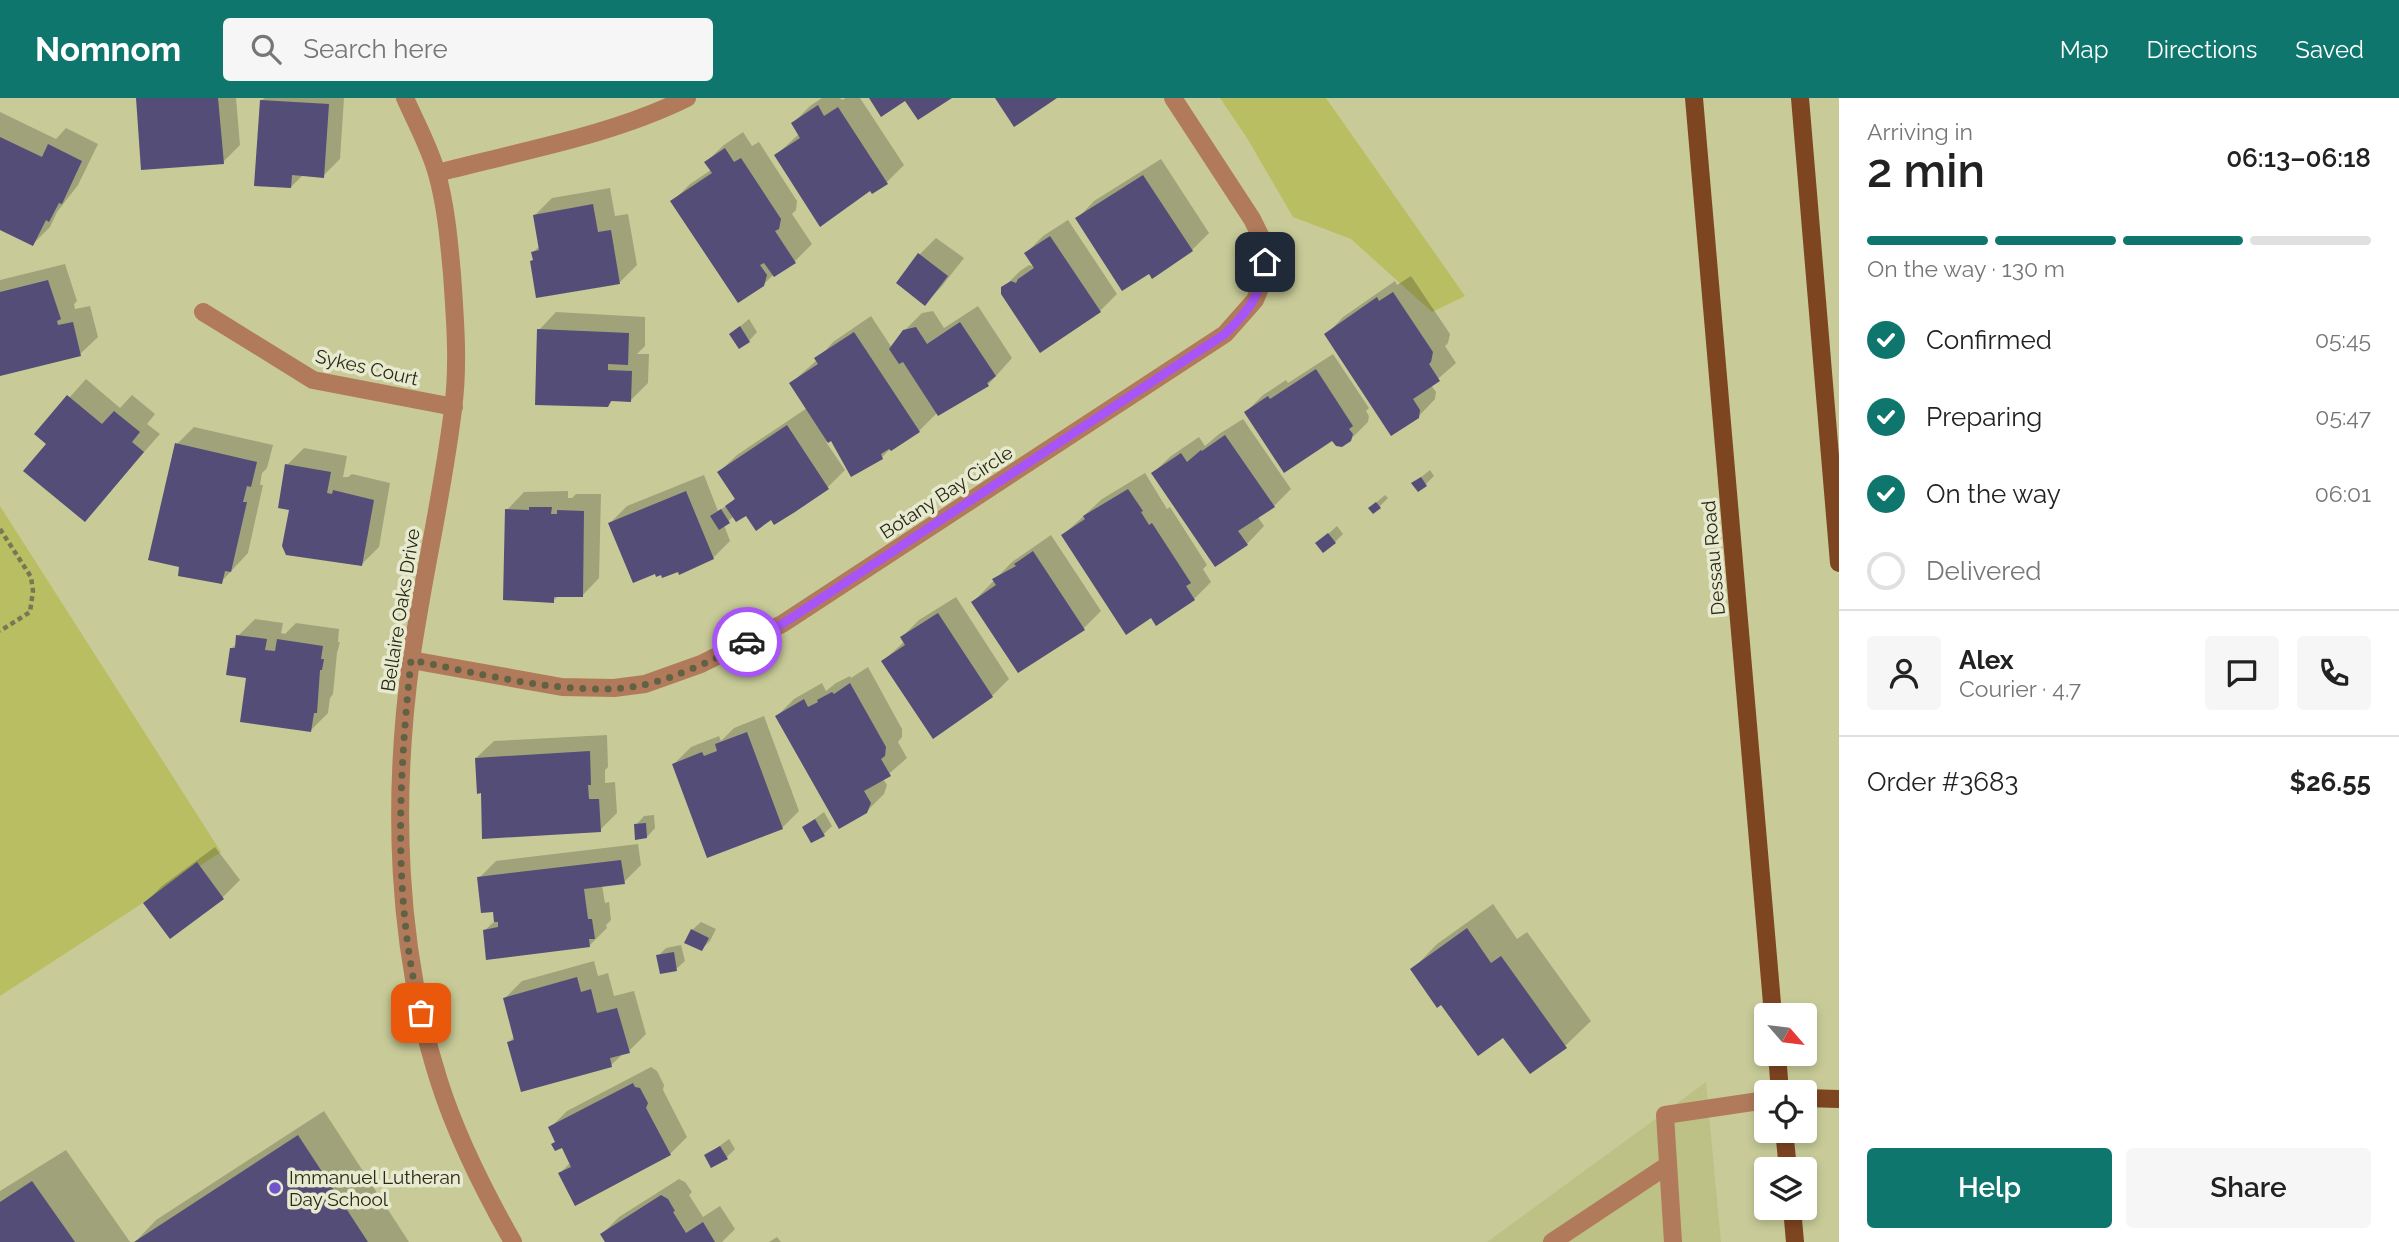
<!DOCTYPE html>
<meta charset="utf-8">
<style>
:root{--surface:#fff;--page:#f6f6f6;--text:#222;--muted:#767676;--line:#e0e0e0;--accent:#0f766e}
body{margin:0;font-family:Raleway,sans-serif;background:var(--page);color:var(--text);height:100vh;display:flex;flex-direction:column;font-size:26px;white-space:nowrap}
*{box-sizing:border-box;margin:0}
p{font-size:23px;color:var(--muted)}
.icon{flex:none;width:38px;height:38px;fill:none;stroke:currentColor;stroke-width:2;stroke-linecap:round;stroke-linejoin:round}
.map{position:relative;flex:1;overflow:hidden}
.details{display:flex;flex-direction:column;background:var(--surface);width:560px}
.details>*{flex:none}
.needle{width:46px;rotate:118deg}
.buttons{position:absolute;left:1754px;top:905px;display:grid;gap:14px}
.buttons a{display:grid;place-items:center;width:63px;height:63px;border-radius:7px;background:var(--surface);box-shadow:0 4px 10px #0003;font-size:35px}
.pin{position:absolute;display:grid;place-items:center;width:60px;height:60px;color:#fff;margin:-30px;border-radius:14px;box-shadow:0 4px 10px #0006}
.courier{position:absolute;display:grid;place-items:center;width:70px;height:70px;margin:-35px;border:5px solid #a855f7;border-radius:50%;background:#fff;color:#222;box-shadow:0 2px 9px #0007}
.overview em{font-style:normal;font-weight:600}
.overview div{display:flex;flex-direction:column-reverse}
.overview{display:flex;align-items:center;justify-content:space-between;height:119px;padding:0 28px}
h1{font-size:46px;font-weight:600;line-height:52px}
.bar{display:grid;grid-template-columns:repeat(4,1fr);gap:10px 7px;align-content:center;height:84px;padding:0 28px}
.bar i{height:9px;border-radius:5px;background:var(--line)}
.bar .selected{background:var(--accent)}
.bar p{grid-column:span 4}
.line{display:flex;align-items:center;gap:18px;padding:0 28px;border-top:2px solid var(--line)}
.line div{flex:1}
.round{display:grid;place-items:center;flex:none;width:74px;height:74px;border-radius:7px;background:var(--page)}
ol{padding:0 28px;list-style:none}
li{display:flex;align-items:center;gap:21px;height:77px}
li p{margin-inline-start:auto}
li .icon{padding:7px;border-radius:50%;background:var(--accent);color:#fff;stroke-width:4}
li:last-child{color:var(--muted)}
li i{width:38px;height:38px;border:4px solid var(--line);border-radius:50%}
.primary-button{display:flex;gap:14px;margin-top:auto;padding:14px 28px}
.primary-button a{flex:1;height:80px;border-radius:7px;background:var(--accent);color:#fff;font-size:28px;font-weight:600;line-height:80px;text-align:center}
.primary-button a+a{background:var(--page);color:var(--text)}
header{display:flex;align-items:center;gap:42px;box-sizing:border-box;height:98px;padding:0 35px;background:var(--accent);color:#fff}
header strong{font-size:33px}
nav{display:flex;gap:38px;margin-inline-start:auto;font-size:24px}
.search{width:490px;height:63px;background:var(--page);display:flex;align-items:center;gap:18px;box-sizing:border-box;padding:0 24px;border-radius:7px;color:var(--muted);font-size:26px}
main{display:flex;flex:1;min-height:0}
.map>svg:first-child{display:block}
</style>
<header>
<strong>Nomnom</strong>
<div class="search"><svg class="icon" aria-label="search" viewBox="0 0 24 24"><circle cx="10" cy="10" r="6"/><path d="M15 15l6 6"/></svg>Search here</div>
<nav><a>Map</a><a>Directions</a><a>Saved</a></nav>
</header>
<main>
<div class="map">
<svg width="1839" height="1144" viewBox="0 0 1839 1144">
<rect width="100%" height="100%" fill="#c8cb98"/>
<path fill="#bec186" d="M 1706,984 L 1721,1144 L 1487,1144 Z"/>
<g fill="#babe63">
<path d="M 1220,0 L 1326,0 L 1465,198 L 1432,214 L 1351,141 L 1293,119 L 1247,40 Z"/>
<path d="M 0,408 L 221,754 L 0,898 Z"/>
</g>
<g fill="#0003">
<path d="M 137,0 L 236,0 L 240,47 L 223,64 Z"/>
<path d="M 265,0 L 344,0 L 340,61 L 323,78 L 303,77 L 291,89 L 262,2 Z"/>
<path d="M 822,0 L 840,0 L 842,2 L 846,0 L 860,0 L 904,67 L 887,84 L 776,57 L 799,36 L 793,25 L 810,8 Z"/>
<path d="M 0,14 L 56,41 L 66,30 L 98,46 L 78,87 L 57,114 L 50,129 L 33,146 L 0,130 Z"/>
<path d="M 743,34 L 752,48 L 759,44 L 797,103 L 796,112 L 792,116 L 812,146 L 795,163 L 774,176 L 763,187 L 673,103 L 690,86 L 711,72 L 706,64 L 724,47 Z"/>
<path d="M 1161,61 L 1209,135 L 1192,152 L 1077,121 L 1094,103 Z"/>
<path d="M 610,90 L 615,118 L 628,116 L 637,167 L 620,184 L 534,161 L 533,154 L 540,148 L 534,118 L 552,100 Z"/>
<path d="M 1068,122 L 1117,196 L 1100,213 L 1003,190 L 1020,173 L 1029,167 L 1035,169 L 1026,155 L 1043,138 Z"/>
<path d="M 936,140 L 964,160 L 942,188 L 925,206 L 919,157 Z"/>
<path d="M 65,166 L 77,203 L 74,206 L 75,211 L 90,208 L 98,239 L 80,256 L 0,276 L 0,182 Z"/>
<path d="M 1411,178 L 1450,236 L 1448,245 L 1445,248 L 1456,265 L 1431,287 L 1436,294 L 1435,301 L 1418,319 L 1326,237 L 1343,219 L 1395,183 L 1397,187 Z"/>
<path d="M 978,208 L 1012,260 L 988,287 L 938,314 L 919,333 L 891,350 L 882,359 L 831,340 L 826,344 L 845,372 L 828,389 L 771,420 L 746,416 L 734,418 L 724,427 L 730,443 L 713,460 L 610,425 L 627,408 L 704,377 L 718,413 L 731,405 L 736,399 L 719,374 L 737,357 L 807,310 L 791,285 L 817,262 L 833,244 L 871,218 L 892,250 L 904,233 L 922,215 L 933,213 L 944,230 Z"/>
<path d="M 556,214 L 645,219 L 645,248 L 637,256 L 649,256 L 648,285 L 631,302 L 613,302 L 607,308 L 539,232 Z"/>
<path d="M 749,221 L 757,234 L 749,243 L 731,236 Z"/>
<path d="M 1333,256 L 1369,310 L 1366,313 L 1369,318 L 1368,324 L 1350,342 L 1333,340 L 1246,314 L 1263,297 L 1286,282 L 1288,285 Z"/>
<path d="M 86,281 L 120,310 L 132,297 L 155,316 L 147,326 L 160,336 L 84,422 L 48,346 L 37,336 Z"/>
<path d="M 1243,321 L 1291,391 L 1274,408 L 1257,418 L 1264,428 L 1247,446 L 1216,467 L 1153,375 L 1171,358 L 1199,339 L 1205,348 L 1219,336 Z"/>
<path d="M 194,329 L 273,347 L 267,370 L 262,375 L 260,387 L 263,387 L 248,455 L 221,484 L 177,346 Z"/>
<path d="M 304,350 L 347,358 L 343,379 L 348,379 L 352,376 L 390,385 L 379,449 L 361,467 L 291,410 L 287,367 Z"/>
<path d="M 1430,372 L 1434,378 L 1426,386 L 1414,385 Z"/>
<path d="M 1145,375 L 1167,411 L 1170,409 L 1207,467 L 1203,471 L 1211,484 L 1194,501 L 1156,526 L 1151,518 L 1063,437 L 1102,401 Z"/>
<path d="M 568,393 L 568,400 L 572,400 L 576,396 L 601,396 L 599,480 L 582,498 L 559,497 L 553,503 L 507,412 L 524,394 Z"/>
<path d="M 1385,397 L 1388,400 L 1379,409 L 1370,410 Z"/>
<path d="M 1337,428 L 1343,436 L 1335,444 L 1318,445 Z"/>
<path d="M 1051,437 L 1101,513 L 1084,530 L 973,504 L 1012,464 Z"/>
<path d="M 956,499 L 1009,581 L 992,598 L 933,639 L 883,563 L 905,543 L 902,539 L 919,522 Z"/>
<path d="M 255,521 L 283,525 L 281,535 L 285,536 L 296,525 L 339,531 L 338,544 L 340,544 L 337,555 L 333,596 L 330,600 L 328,615 L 311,632 L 248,578 L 231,551 L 237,545 L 238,538 Z"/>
<path d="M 868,569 L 902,631 L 902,639 L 898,644 L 907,660 L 883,681 L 887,687 L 884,696 L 866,714 L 777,618 L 794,601 L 822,585 L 826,593 L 836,585 L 850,578 L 851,580 Z"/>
<path d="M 764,618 L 799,713 L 782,730 L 674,666 L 691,649 L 719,638 L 721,643 L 734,630 Z"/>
<path d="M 607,637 L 608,669 L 605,672 L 605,685 L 615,684 L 617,715 L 600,732 L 476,660 L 494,643 Z"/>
<path d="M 824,714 L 832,728 L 823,737 L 804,729 Z"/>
<path d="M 654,717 L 655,730 L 647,739 L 636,727 L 644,718 Z"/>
<path d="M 638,746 L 641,767 L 624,784 L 602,787 L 605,805 L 609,804 L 611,822 L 606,827 L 607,830 L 590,847 L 485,832 L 496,822 L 494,812 L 479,780 L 496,763 Z"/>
<path d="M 215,749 L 240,782 L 223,799 L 145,805 L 162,788 Z"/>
<path d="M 1493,806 L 1517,841 L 1527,834 L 1591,923 L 1565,948 L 1504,937 L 1441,904 L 1412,872 L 1437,846 Z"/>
<path d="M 701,824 L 716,831 L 710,843 L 702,851 L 692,832 Z"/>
<path d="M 681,847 L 685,863 L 676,871 L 658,858 L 666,850 Z"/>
<path d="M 594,863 L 598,878 L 608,875 L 614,898 L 634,893 L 646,936 L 629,953 L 624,955 L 611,967 L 509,944 L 515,938 L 505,900 L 522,883 Z"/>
<path d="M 651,969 L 657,973 L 664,987 L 663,992 L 687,1039 L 670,1056 L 560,1075 L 571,1064 L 550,1030 L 567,1013 Z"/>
<path d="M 324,1013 L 409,1144 L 135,1144 L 156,1122 Z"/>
<path d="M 729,1041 L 735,1051 L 727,1059 L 706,1058 Z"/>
<path d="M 66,1052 L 130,1144 L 0,1144 L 0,1093 Z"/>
<path d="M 679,1081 L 685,1084 L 692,1094 L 689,1097 L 703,1119 L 720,1108 L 735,1131 L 722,1144 L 607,1144 L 602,1136 L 619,1119 Z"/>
<path d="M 777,1139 L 781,1144 L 769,1144 Z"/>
</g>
<g fill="#544d77">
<path d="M 136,0 L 218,0 L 224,66 L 141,72 Z"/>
<path d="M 869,0 L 952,0 L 918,22 L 905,3 L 881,19 Z"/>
<path d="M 995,0 L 1057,0 L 1014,29 Z"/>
<path d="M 260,2 L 329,6 L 324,80 L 292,77 L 291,90 L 254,88 Z"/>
<path d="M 818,7 L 824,18 L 838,9 L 888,86 L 872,96 L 870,93 L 820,129 L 774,57 L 800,40 L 791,25 Z"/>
<path d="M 0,39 L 42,59 L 48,46 L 82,63 L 62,106 L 59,105 L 49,124 L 46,122 L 33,148 L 0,132 Z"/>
<path d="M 725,50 L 734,64 L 741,60 L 781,121 L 779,131 L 775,133 L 796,165 L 774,179 L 764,165 L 760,167 L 767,177 L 764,188 L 738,205 L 670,103 L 712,75 L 704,64 Z"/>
<path d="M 1143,77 L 1193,153 L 1152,181 L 1149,176 L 1122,193 L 1075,120 Z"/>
<path d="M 593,106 L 598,134 L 611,132 L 620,186 L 536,200 L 530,163 L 533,162 L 531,154 L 539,152 L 533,117 Z"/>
<path d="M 1050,138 L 1101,214 L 1040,255 L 1001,196 L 1001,189 L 1011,183 L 1016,185 L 1018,181 L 1034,170 L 1024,155 Z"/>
<path d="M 918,155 L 948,178 L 925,208 L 896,185 Z"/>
<path d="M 48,182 L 61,221 L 57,223 L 58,227 L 73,224 L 81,258 L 0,278 L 0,194 Z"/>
<path d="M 1393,194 L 1433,254 L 1431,264 L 1429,266 L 1440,283 L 1413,301 L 1420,312 L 1419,320 L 1391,338 L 1324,236 L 1377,199 L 1379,203 Z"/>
<path d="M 960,224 L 996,278 L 987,285 L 989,288 L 938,318 L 903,264 L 899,266 L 889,251 L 903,232 L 916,229 L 927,246 Z"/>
<path d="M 740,228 L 750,244 L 739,251 L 729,236 Z"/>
<path d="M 537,231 L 629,235 L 628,267 L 608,266 L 608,272 L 632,273 L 631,304 L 611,303 L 608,309 L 535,307 Z"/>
<path d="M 854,234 L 920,334 L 891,353 L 889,351 L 881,356 L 883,361 L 851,379 L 831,343 L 828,345 L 789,285 L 818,266 L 814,260 Z"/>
<path d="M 1316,271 L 1353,328 L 1349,331 L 1353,336 L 1351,343 L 1342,349 L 1336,348 L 1332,343 L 1284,375 L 1244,314 L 1268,298 L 1270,301 Z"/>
<path d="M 67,297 L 102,326 L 114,313 L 140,334 L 132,344 L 144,354 L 85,424 L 23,373 L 46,346 L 34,336 Z"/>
<path d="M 787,327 L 829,391 L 795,414 L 774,427 L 771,422 L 756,433 L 746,418 L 736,424 L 725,408 L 735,401 L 717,374 Z"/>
<path d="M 1225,337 L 1275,409 L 1238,433 L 1248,447 L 1215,469 L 1151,375 L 1181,355 L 1187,364 L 1201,352 L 1202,353 Z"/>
<path d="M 175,345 L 257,364 L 251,389 L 247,388 L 243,404 L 247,404 L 231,474 L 225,473 L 222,486 L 178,478 L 179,469 L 148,462 Z"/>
<path d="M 285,366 L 331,374 L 327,395 L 332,396 L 333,392 L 374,402 L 362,468 L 286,457 L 282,448 L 289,412 L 278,410 Z"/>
<path d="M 1421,379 L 1427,388 L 1418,394 L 1411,385 Z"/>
<path d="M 1128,391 L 1143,413 L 1141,414 L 1149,427 L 1152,425 L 1191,485 L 1186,488 L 1195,502 L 1156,528 L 1151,520 L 1126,537 L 1061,437 L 1085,421 L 1083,418 Z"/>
<path d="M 686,393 L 714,461 L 679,477 L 678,474 L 662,480 L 661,477 L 656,479 L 655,476 L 633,485 L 608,425 Z"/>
<path d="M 1376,404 L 1381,410 L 1373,416 L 1368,410 Z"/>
<path d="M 529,409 L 552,409 L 551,416 L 557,416 L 557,412 L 584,413 L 583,499 L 554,499 L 554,505 L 503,502 L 505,411 L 529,412 Z"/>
<path d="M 721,411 L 730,425 L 719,432 L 710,418 Z"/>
<path d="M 1328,435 L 1336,445 L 1323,455 L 1315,445 Z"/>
<path d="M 1033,453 L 1085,532 L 1018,575 L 971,504 L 996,487 L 992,481 L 1016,468 L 1014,466 Z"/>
<path d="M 938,515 L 993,599 L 933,641 L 881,563 L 905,547 L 900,539 Z"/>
<path d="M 236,537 L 267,541 L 265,552 L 275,553 L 277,541 L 323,548 L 321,561 L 324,561 L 322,572 L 320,572 L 317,615 L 314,615 L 311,634 L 240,624 L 246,580 L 226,577 L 230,550 L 235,550 Z"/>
<path d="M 850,585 L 886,649 L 885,658 L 881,661 L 891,678 L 864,693 L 871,705 L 867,715 L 839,731 L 775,618 L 804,601 L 808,609 L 818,604 L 817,602 L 832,594 L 834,596 Z"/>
<path d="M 747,634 L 783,731 L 707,760 L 672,666 L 702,654 L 704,658 L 717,653 L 715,646 Z"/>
<path d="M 590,653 L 591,687 L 588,687 L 589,701 L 599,701 L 601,734 L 482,741 L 481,695 L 477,696 L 475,660 Z"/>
<path d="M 815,721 L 825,738 L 811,745 L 802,729 Z"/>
<path d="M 646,725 L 647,740 L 635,742 L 634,726 Z"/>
<path d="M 621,762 L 625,786 L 584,791 L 588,821 L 592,821 L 595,841 L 589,841 L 590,849 L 486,862 L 483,832 L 498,829 L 498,824 L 494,824 L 493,814 L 481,815 L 477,779 Z"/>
<path d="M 197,764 L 224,801 L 170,841 L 143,805 Z"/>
<path d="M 1467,830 L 1491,865 L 1501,858 L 1567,950 L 1530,976 L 1503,940 L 1478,958 L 1441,907 L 1437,910 L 1410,871 Z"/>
<path d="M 691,831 L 709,840 L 702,853 L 684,845 Z"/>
<path d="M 674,854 L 677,873 L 660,876 L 656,857 Z"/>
<path d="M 577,879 L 581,894 L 591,891 L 597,915 L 617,910 L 630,955 L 610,960 L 612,969 L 521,994 L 507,944 L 514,942 L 503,900 Z"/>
<path d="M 633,985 L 635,989 L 640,990 L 648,1005 L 646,1010 L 671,1057 L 575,1108 L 558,1075 L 571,1069 L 562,1050 L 555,1053 L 551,1046 L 555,1044 L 548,1029 Z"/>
<path d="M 298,1037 L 368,1144 L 134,1144 Z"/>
<path d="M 720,1048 L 728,1061 L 711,1070 L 704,1057 Z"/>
<path d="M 32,1083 L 75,1144 L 0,1144 L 0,1104 Z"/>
<path d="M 661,1097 L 668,1101 L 675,1113 L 673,1114 L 686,1135 L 703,1124 L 715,1144 L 605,1144 L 600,1136 Z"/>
</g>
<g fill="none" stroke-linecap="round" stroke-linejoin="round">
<path stroke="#767855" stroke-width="4.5" stroke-dasharray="5 3.5" stroke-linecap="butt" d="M 0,431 L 31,479 L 33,493 L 30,514 L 0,533"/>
<g stroke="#b17b5b" stroke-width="18">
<path d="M 1552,1144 L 1668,1067"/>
<path d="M 1673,1144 L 1665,1017 L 1766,1002"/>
</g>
<g stroke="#b17b5b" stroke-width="18">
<path d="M 405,0 C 416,25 430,50 437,76 C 446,108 449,143 452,176 C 455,220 459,267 453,311 C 443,395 423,478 411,562 C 392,701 396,849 439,983 C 457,1040 484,1093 513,1144"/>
<path d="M 437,75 C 521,53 610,38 687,0"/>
<path d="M 203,214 L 313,282 L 454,309"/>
<path d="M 411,562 L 562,589 L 614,590 L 645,586 L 701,566 L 782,526 L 1225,236 L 1255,202 L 1262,185 L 1265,164 L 1264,145 L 1252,121 L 1173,0"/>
</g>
<g stroke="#7e4521" stroke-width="18">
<path d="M 1694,0 L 1773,917"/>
<path d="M 1800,0 L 1839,465"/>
<path d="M 1777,956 L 1780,994"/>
<path d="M 1804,1000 L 1839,1001"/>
<path d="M 1784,1032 L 1788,1071"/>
<path d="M 1792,1110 L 1795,1144"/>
</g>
</g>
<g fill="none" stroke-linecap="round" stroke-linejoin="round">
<path stroke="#606243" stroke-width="7" stroke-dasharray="0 12.6" d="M 421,915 C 392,800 399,679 411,562 C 478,575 577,601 643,587 C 676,580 718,560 747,544"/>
<path stroke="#a855f7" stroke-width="9" d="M 747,544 L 782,526 L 1225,236 C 1248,213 1261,198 1265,164"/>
</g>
<circle fill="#7253cc" stroke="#e8ead0" stroke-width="2.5" cx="275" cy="1090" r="7"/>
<g text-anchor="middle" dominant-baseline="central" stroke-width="7" stroke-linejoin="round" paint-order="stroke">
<g font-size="19" fill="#282915" stroke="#e8ead0">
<text transform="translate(367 269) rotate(13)">Sykes Court</text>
<text transform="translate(946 394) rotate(-33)">Botany Bay Circle</text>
<text transform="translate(1713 460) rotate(-95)">Dessau Road</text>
<text transform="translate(400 512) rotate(-81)">Bellaire Oaks Drive</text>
</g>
<g font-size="19" fill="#282915" stroke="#e8ead0" text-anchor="start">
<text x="289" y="1079">Immanuel Lutheran<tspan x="289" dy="22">Day School</tspan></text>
</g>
</g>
</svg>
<div class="buttons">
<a><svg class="needle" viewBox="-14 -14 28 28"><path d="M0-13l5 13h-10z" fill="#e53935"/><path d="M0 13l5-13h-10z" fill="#767676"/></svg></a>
<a><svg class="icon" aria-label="locate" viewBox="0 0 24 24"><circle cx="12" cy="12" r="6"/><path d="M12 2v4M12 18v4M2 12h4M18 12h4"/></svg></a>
<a><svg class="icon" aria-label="layers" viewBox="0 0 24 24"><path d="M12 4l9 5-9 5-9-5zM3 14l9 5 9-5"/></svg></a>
</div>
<div class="pin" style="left:421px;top:915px;background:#ea580c"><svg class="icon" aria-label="bag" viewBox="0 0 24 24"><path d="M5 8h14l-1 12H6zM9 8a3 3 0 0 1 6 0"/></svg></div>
<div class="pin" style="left:1265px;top:164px;background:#1f2937"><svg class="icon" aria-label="home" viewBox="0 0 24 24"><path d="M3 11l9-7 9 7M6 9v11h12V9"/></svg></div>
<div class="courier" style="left:747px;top:544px"><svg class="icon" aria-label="car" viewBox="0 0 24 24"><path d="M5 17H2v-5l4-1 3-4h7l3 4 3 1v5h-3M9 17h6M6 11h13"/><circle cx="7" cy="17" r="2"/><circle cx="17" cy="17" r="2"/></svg></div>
</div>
<section class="details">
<div class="overview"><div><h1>2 min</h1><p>Arriving in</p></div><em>06:13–06:18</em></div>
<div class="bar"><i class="selected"></i><i class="selected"></i><i class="selected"></i><i></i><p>On the way · 130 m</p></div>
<ol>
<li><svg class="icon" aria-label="check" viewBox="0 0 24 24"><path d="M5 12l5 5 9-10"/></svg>Confirmed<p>05:45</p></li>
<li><svg class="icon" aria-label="check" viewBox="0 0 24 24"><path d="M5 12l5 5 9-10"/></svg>Preparing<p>05:47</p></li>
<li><svg class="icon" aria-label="check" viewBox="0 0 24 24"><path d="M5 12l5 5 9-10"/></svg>On the way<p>06:01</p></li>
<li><i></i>Delivered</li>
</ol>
<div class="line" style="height:126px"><a class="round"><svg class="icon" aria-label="person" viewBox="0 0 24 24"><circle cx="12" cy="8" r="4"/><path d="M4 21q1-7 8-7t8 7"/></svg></a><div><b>Alex</b><p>Courier · 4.7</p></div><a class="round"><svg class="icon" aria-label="chat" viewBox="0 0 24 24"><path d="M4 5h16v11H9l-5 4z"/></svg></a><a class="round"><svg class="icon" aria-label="phone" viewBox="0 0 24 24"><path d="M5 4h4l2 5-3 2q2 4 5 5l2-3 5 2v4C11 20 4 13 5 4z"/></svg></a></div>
<div class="line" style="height:91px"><div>Order #3683</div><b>$26.55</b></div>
<div class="primary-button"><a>Help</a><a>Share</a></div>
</section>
</main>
